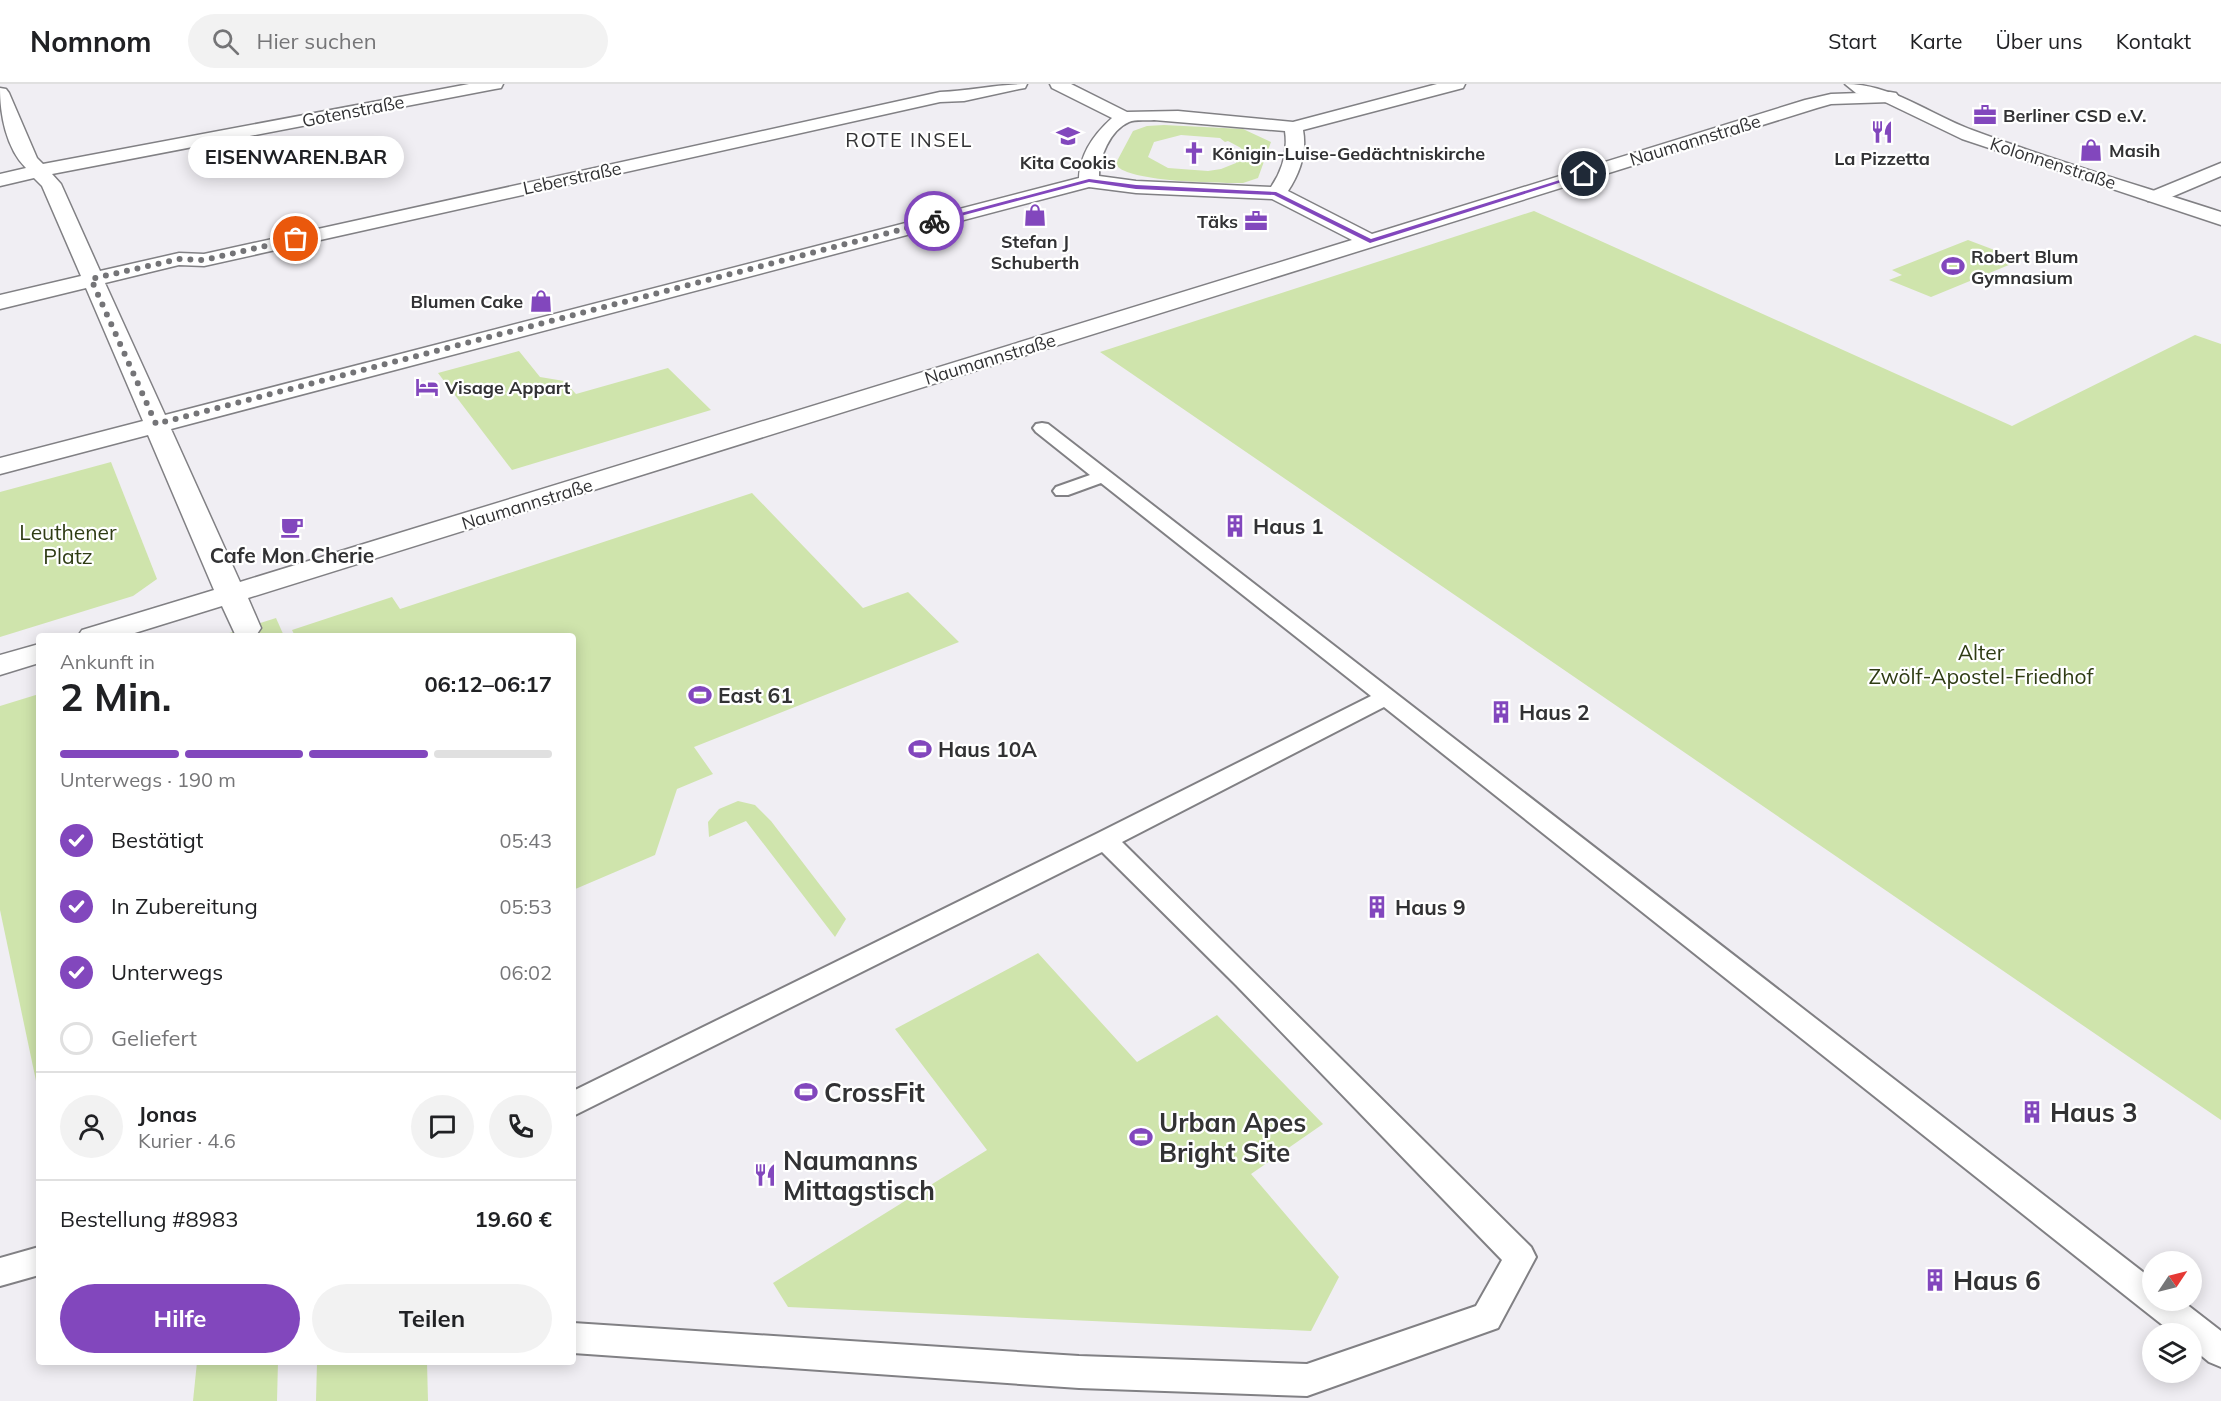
<!DOCTYPE html>
<html lang="de">
<meta charset="utf-8">
<style>
:root{--surface:#fff;--page:#f2f2f2;--text:#202124;--muted:#757577;--line:#e0e0e0;--accent:#8247bd}
body{margin:0;font-family:Mulish,sans-serif;background:var(--page);color:var(--text);height:100vh;display:flex;flex-direction:column;font-size:22px;white-space:nowrap}
*{box-sizing:border-box;margin:0}
p{font-size:20px;color:var(--muted)}
.icon{flex:none;width:33px;height:33px;fill:none;stroke:currentColor;stroke-width:2;stroke-linecap:round;stroke-linejoin:round}
.map{position:relative;flex:1;overflow:hidden}
.details{position:absolute;left:36px;top:549px;width:540px;height:732px;display:flex;flex-direction:column;background:var(--surface);border-radius:6px;box-shadow:0 3px 15px #0003}
.details>*{flex:none}
.needle{width:39px;rotate:55deg}
.fabs{position:absolute;left:2142px;top:1167px;display:grid;gap:12px}
.fabs a{display:grid;place-items:center;width:60px;height:60px;border-radius:50%;background:var(--surface);box-shadow:0 3px 15px #0003;font-size:30px}
.pin{position:absolute;display:grid;place-items:center;width:51px;height:51px;color:#fff;margin:-26px;border:3px solid #fff;border-radius:50%;box-shadow:0 2px 6px #0007}
.courier{position:absolute;display:grid;place-items:center;width:60px;height:60px;margin:-30px;border:4px solid #8247bd;border-radius:50%;background:#fff;color:#222;box-shadow:0 2px 8px #0007}
.bubble{position:absolute;height:42px;border-radius:21px;background:var(--surface);box-shadow:0 3px 15px #0003;font-size:20px;font-weight:700;line-height:42px;text-align:center}
.head em{font-style:normal;font-weight:700}
.head div{display:flex;flex-direction:column-reverse}
.head{display:flex;align-items:center;justify-content:space-between;height:102px;padding:0 24px}
h1{font-size:39px;font-weight:700;line-height:45px}
.bar{display:grid;grid-template-columns:repeat(4,1fr);gap:9px 6px;align-content:center;height:72px;padding:0 24px}
.bar i{height:8px;border-radius:4px;background:var(--line)}
.bar .current{background:var(--accent)}
.bar p{grid-column:span 4}
.line{display:flex;align-items:center;gap:15px;padding:0 24px;border-top:2px solid var(--line)}
.line div{flex:1}
.round{display:grid;place-items:center;flex:none;width:63px;height:63px;border-radius:32px;background:var(--page)}
ol{padding:0 24px;list-style:none}
li{display:flex;align-items:center;gap:18px;height:66px}
li p{margin-inline-start:auto}
li .icon{padding:6px;border-radius:50%;background:var(--accent);color:#fff;stroke-width:4}
li:last-child{color:var(--muted)}
li i{width:33px;height:33px;border:3px solid var(--line);border-radius:50%}
.action{display:flex;gap:12px;margin-top:auto;padding:12px 24px}
.action a{flex:1;height:69px;border-radius:36px;background:var(--accent);color:#fff;font-size:24px;font-weight:700;line-height:69px;text-align:center}
.action a+a{background:var(--page);color:var(--text)}
header{display:flex;align-items:center;gap:36px;box-sizing:border-box;height:84px;padding:0 30px;background:var(--surface);border-bottom:2px solid var(--line)}
header strong{font-size:28px}
nav{display:flex;gap:33px;margin-inline-start:auto;font-size:21px}
.search{width:420px;height:54px;background:var(--page);display:flex;align-items:center;gap:15px;box-sizing:border-box;padding:0 21px;border-radius:33px;color:var(--muted);font-size:22px}
.map>svg:first-child{display:block}
</style>
<header>
<strong>Nomnom</strong>
<div class="search"><svg class="icon" aria-label="search" viewBox="0 0 24 24"><circle cx="10" cy="10" r="6"/><path d="M15 15l6 6"/></svg>Hier suchen</div>
<nav><a>Start</a><a>Karte</a><a>Über uns</a><a>Kontakt</a></nav>
</header>
<div class="map">
<svg width="2221" height="1317" viewBox="0 0 2221 1317">
<rect width="100%" height="100%" fill="#f0eef3"/>
<g fill="#cfe4ac" fill-rule="evenodd">
<path d="M 1164,41 L 1243,45 L 1271,58 L 1258,94 L 1243,99 C 1217,99 1135,98 1118,83 L 1116,79 L 1133,47 L 1147,42 ZM 1181,51 L 1220,54 L 1225,58 L 1228,57 L 1241,64 L 1236,79 L 1221,85 L 1208,87 L 1168,84 L 1148,73 L 1154,58 Z"/>
<path d="M 1534,127 L 2012,342 L 2195,251 L 2221,260 L 2221,1036 L 1100,268 Z"/>
<path d="M 1968,156 L 2021,176 L 1931,213 L 1889,196 L 1902,191 L 1892,186 Z"/>
<path d="M 519,267 L 540,293 L 564,297 L 576,310 L 668,284 L 711,326 L 512,386 L 438,289 Z"/>
<path d="M 111,378 L 157,495 L 133,512 L 0,553 L 0,408 Z"/>
<path d="M 752,409 L 863,524 L 908,508 L 959,558 L 694,663 L 713,690 L 677,705 L 655,771 L 573,806 L 573,552 L 295,552 L 292,546 L 392,513 L 400,525 Z"/>
<path d="M 276,534 L 284,552 L 220,552 Z"/>
<path d="M 39,610 L 39,1011 L 0,826 L 0,622 Z"/>
<path d="M 738,717 L 755,721 L 771,737 L 846,835 L 835,853 L 746,737 L 709,753 L 708,738 L 719,725 Z"/>
<path d="M 1038,869 L 1137,978 L 1217,931 L 1323,1040 L 1251,1090 L 1339,1193 L 1311,1247 L 788,1223 L 773,1199 L 987,1066 L 895,945 Z"/>
<path d="M 197,1278 L 278,1278 L 277,1317 L 193,1317 Z"/>
<path d="M 317,1278 L 427,1278 L 428,1317 L 316,1317 Z"/>
</g>
<g fill="none" stroke-linecap="round" stroke-linejoin="round">
<g stroke="#818084" stroke-width="4">
<g id="service">
<path d="M 1042,339 L 1048,340 L 1110,388 L 2152,1195 L 2152,1216 L 2181,1216 L 2221,1247 L 2221,1283 L 2209,1278 L 2192,1264 L 2192,1250 L 2174,1250 L 2141,1224 L 1384,623 L 1122,758 L 1531,1163 L 1536,1173 L 1498,1244 L 1307,1312 L 1079,1304 L 573,1269 L 573,1239 L 1079,1272 L 1307,1280 L 1476,1222 L 1502,1176 L 1236,901 L 1102,768 L 573,1032 L 573,1007 L 1096,750 L 1371,612 L 1101,399 L 1068,411 L 1056,411 L 1053,407 L 1056,403 L 1090,391 L 1036,348 L 1033,344 L 1036,340 Z"/>
<path d="M 39,1163 L 39,1191 L 0,1202 L 0,1174 Z"/>
</g>
</g>
<g stroke="#818084" stroke-width="3">
<g id="minor">
<path d="M 469,0 L 503,0 L 501,4 L 495,5 L 52,90 L 61,100 L 100,187 L 179,169 L 204,170 L 940,8 C 970,7 998,0 1027,0 L 1025,4 L 1019,5 L 964,17 L 940,18 L 204,182 L 179,181 L 105,199 L 165,331 L 1079,94 C 1080,70 1094,50 1112,34 L 1052,4 L 1050,0 L 1071,0 L 1127,28 L 1178,27 L 1293,38 L 1437,0 L 1465,0 L 1463,4 L 1303,46 C 1307,68 1300,89 1288,107 L 1372,150 L 1805,16 L 1831,10 L 1890,8 L 1896,9 L 1899,13 L 1896,17 L 1890,18 L 1831,20 L 1817,24 L 248,514 L 261,544 L 257,550 L 235,550 L 222,522 L 125,552 L 78,552 L 82,546 L 214,506 L 148,351 L 0,390 L 0,374 L 143,337 L 86,204 L 0,225 L 0,211 L 81,192 L 42,102 L 34,94 L 0,102 L 0,90 L 26,84 C 6,64 0,30 0,4 L 6,5 L 9,9 L 37,74 L 43,80 ZM 1154,36 L 1285,47 C 1288,67 1282,87 1271,103 L 1136,97 L 1099,92 C 1099,74 1110,46 1129,38 C 1136,35 1146,37 1154,36 ZM 1089,103 L 1136,109 L 1272,115 L 1352,156 L 240,498 L 171,345 Z"/>
<path d="M 2221,79 L 2221,92 L 2162,117 L 2148,117 L 2145,113 L 2148,109 Z"/>
<path d="M 39,560 L 39,579 L 0,591 L 0,571 Z"/>
</g>
</g>
<g stroke="#818084" stroke-width="3">
<path id="secondary" d="M 1845,0 C 1892,0 1929,30 1972,46 C 2054,77 2138,101 2221,128 L 2221,141 L 1962,55 L 1881,16 L 1856,9 Z"/>
</g>
<use href="#service" fill="#fff" fill-rule="evenodd"/>
<use href="#minor" fill="#fff" fill-rule="evenodd"/>
<use href="#secondary" fill="#fff" fill-rule="evenodd"/>
</g>
<path fill="#8247bd" d="M 1582,89 L 1587,90 L 1370,159 L 1274,111 L 1136,105 L 1089,98 L 934,139 L 931,137 L 1089,95 L 1136,101 L 1276,108 L 1371,155 Z"/>
<g fill="none" stroke-linecap="round" stroke-linejoin="round">
<path stroke="#747477" stroke-width="6" stroke-dasharray="0 10.8" d="M 296,155 L 204,176 L 179,175 L 91,195 L 156,340 L 934,137"/>
</g>
<defs>
<g id="office-bare" transform="scale(1.8)"><path d="M-6-3h4V-5.5h4V-3h4V5H-6ZM-1-4.5V-3h2v-1.5ZM-6 0V1H6V0Z" fill="#8247bd" stroke="#fff" stroke-width="2.5" paint-order="stroke"/></g>
<g id="restaurant-bare" transform="scale(1.8)"><path d="M-5-6h1v4h1v-4h1v4h1v-4h1v5L-1.5 .5V6h-2V.5L-5-1ZM5-6V6H3V1.5H1.5Q1.5-4 5-6Z" fill="#8247bd" stroke="#fff" stroke-width="2.5" paint-order="stroke"/></g>
<g id="school-bare" transform="scale(1.8)"><path d="M0-5L7-2L0 1L-7-2ZM-4 1L0 2.5L4 1V4Q0 6-4 4Z" fill="#8247bd" stroke="#fff" stroke-width="2.5" paint-order="stroke"/></g>
<g id="shop-bare" transform="scale(1.8)"><path d="M-5-2.5h2.3a2.7 3.5 0 0 1 5.4 0H5L5.5 6h-11ZM-1.5-2.5h3a1.5 2.3 0 0 0-3 0Z" fill="#8247bd" stroke="#fff" stroke-width="2.5" paint-order="stroke"/></g>
<g id="church-bare" transform="scale(1.8)"><path d="M-1.2-6h2.4v3.5h3.3v2.4h-3.3V6h-2.4V-.1h-3.3v-2.4h3.3Z" fill="#8247bd" stroke="#fff" stroke-width="2.5" paint-order="stroke"/></g>
<g id="stadium-bare" transform="scale(1.8)"><path d="M0-5a6.5 5 0 1 0 0 10a6.5 5 0 1 0 0-10ZM-3.5-1.8h7v3.6h-7Z" fill="#8247bd" stroke="#fff" stroke-width="2.5" paint-order="stroke"/></g>
<g id="hotel-bare" transform="scale(1.8)"><path d="M-6-4.5h1.5V1H6V5H4.5V3h-9V5H-6ZM-4 0a1.8 1.8 0 1 1 3.6 0ZM.5 0V-2.5h3Q6-2.5 6 0Z" fill="#8247bd" stroke="#fff" stroke-width="2.5" paint-order="stroke"/></g>
<g id="building-bare" transform="scale(1.8)"><path d="M-4-6H4V6H1V3H-1V6H-4ZM-2.5-4.3h1.7v1.8h-1.7ZM.8-4.3h1.7v1.8H.8ZM-2.5-1h1.7V.8h-1.7ZM.8-1h1.7V.8H.8Z" fill="#8247bd" stroke="#fff" stroke-width="2.5" paint-order="stroke"/></g>
<g id="cafe-bare" transform="scale(1.8)"><path d="M-5.5-4.5H6V0H3Q3 3.5 0 3.5H-2.5Q-5.5 3.5-5.5 0ZM3-3.2v2h1.7v-2ZM-6 4.5H4V6H-6Z" fill="#8247bd" stroke="#fff" stroke-width="2.5" paint-order="stroke"/></g>
</defs>
<g fill-rule="evenodd">
<use href="#office-bare" x="1985" y="31"/>
<use href="#restaurant-bare" x="1882" y="48"/>
<use href="#school-bare" x="1068" y="52"/>
<use href="#shop-bare" x="2091" y="66"/>
<use href="#church-bare" x="1194" y="69"/>
<use href="#shop-bare" x="1035" y="131"/>
<use href="#office-bare" x="1256" y="137"/>
<use href="#stadium-bare" x="1953" y="182"/>
<use href="#shop-bare" x="541" y="217"/>
<use href="#hotel-bare" x="427" y="303"/>
<use href="#building-bare" x="1235" y="442"/>
<use href="#cafe-bare" x="292" y="443"/>
<use href="#stadium-bare" x="700" y="611"/>
<use href="#building-bare" x="1501" y="628"/>
<use href="#stadium-bare" x="920" y="665"/>
<use href="#building-bare" x="1377" y="823"/>
<use href="#stadium-bare" x="806" y="1008"/>
<use href="#building-bare" x="2032" y="1028"/>
<use href="#stadium-bare" x="1141" y="1053"/>
<use href="#restaurant-bare" x="765" y="1091"/>
<use href="#building-bare" x="1935" y="1196"/>
</g>
<g text-anchor="middle" dominant-baseline="central" stroke-width="4.5" stroke-linejoin="round" paint-order="stroke">
<g font-size="18" fill="#323234" stroke="#fff">
<text transform="translate(353 27) rotate(-11)">Gotenstraße</text>
<text transform="translate(1695 56) rotate(-17)">Naumannstraße</text>
<text transform="translate(2053 79) rotate(18)">Kolonnenstraße</text>
<text transform="translate(572 94) rotate(-12)">Leberstraße</text>
<text transform="translate(990 275) rotate(-17)">Naumannstraße</text>
<text transform="translate(527 420) rotate(-17)">Naumannstraße</text>
</g>
<g font-size="18" font-weight="bold" fill="#323234" stroke="#fff" text-anchor="start">
<text x="2003" y="31">Berliner CSD e.V.</text>
<text x="2109" y="66">Masih</text>
<text x="1212" y="69">Königin-Luise-Gedächtniskirche</text>
<text x="1882" y="74" text-anchor="middle">La Pizzetta</text>
<text x="1068" y="78" text-anchor="middle">Kita Cookis</text>
<text x="1238" y="137" text-anchor="end">Täks</text>
<text x="1035" y="157" text-anchor="middle">Stefan J<tspan x="1035" dy="21">Schuberth</tspan></text>
<text x="1971" y="172">Robert Blum<tspan x="1971" dy="21">Gymnasium</tspan></text>
<text x="523" y="217" text-anchor="end">Blumen Cake</text>
<text x="445" y="303">Visage Appart</text>
</g>
<g font-size="20" letter-spacing="1.5" fill="#323234" stroke="#fff">
<text x="909" y="55">ROTE INSEL</text>
</g>
<g font-size="21" font-weight="bold" fill="#323234" stroke="#fff" text-anchor="start">
<text x="1253" y="442">Haus 1</text>
<text x="292" y="471" text-anchor="middle">Cafe Mon Cherie</text>
<text x="718" y="611">East 61</text>
<text x="1519" y="628">Haus 2</text>
<text x="938" y="665">Haus 10A</text>
<text x="1395" y="823">Haus 9</text>
</g>
<g font-size="21" fill="#2f3c14" stroke="#fff">
<text x="68" y="448">Leuthener<tspan x="68" dy="24">Platz</tspan></text>
<text x="1981" y="568">Alter<tspan x="1981" dy="24">Zwölf-Apostel-Friedhof</tspan></text>
</g>
<g font-size="26" font-weight="bold" fill="#323234" stroke="#fff" text-anchor="start">
<text x="824" y="1008">CrossFit</text>
<text x="2050" y="1028">Haus 3</text>
<text x="1159" y="1038">Urban Apes<tspan x="1159" dy="30">Bright Site</tspan></text>
<text x="783" y="1076">Naumanns<tspan x="783" dy="30">Mittagstisch</tspan></text>
<text x="1953" y="1196">Haus 6</text>
</g>
</g>
</svg>
<div class="fabs">
<a><svg class="needle" viewBox="-14 -14 28 28"><path d="M0-13l5 13h-10z" fill="#e53935"/><path d="M0 13l5-13h-10z" fill="#757577"/></svg></a>
<a><svg class="icon" aria-label="layers" viewBox="0 0 24 24"><path d="M12 4l9 5-9 5-9-5zM3 14l9 5 9-5"/></svg></a>
</div>
<div class="pin" style="left:296px;top:155px;background:#ea580c"><svg class="icon" aria-label="bag" viewBox="0 0 24 24"><path d="M5 8h14l-1 12H6zM9 8a3 3 0 0 1 6 0"/></svg></div>
<div class="pin" style="left:1584px;top:90px;background:#1f2937"><svg class="icon" aria-label="home" viewBox="0 0 24 24"><path d="M3 11l9-7 9 7M6 9v11h12V9"/></svg></div>
<div class="courier" style="left:934px;top:137px"><svg class="icon" aria-label="bike" viewBox="0 0 24 24"><circle cx="6" cy="16" r="4"/><circle cx="18" cy="16" r="4"/><path d="M6 16l4-8h5l3 8M10 8l3 8H6M13 5h3"/></svg></div>
<div class="bubble" style="left:188px;top:52px;width:216px">EISENWAREN.BAR</div>
<section class="details">
<div class="head"><div><h1>2 Min.</h1><p>Ankunft in</p></div><em>06:12–06:17</em></div>
<div class="bar"><i class="current"></i><i class="current"></i><i class="current"></i><i></i><p>Unterwegs · 190 m</p></div>
<ol>
<li><svg class="icon" aria-label="check" viewBox="0 0 24 24"><path d="M5 12l5 5 9-10"/></svg>Bestätigt<p>05:43</p></li>
<li><svg class="icon" aria-label="check" viewBox="0 0 24 24"><path d="M5 12l5 5 9-10"/></svg>In Zubereitung<p>05:53</p></li>
<li><svg class="icon" aria-label="check" viewBox="0 0 24 24"><path d="M5 12l5 5 9-10"/></svg>Unterwegs<p>06:02</p></li>
<li><i></i>Geliefert</li>
</ol>
<div class="line" style="height:108px"><a class="round"><svg class="icon" aria-label="person" viewBox="0 0 24 24"><circle cx="12" cy="8" r="4"/><path d="M4 21q1-7 8-7t8 7"/></svg></a><div><b>Jonas</b><p>Kurier · 4.6</p></div><a class="round"><svg class="icon" aria-label="chat" viewBox="0 0 24 24"><path d="M4 5h16v11H9l-5 4z"/></svg></a><a class="round"><svg class="icon" aria-label="phone" viewBox="0 0 24 24"><path d="M5 4h4l2 5-3 2q2 4 5 5l2-3 5 2v4C11 20 4 13 5 4z"/></svg></a></div>
<div class="line" style="height:78px"><div>Bestellung #8983</div><b>19.60 €</b></div>
<div class="action"><a>Hilfe</a><a>Teilen</a></div>
</section>
</div>
